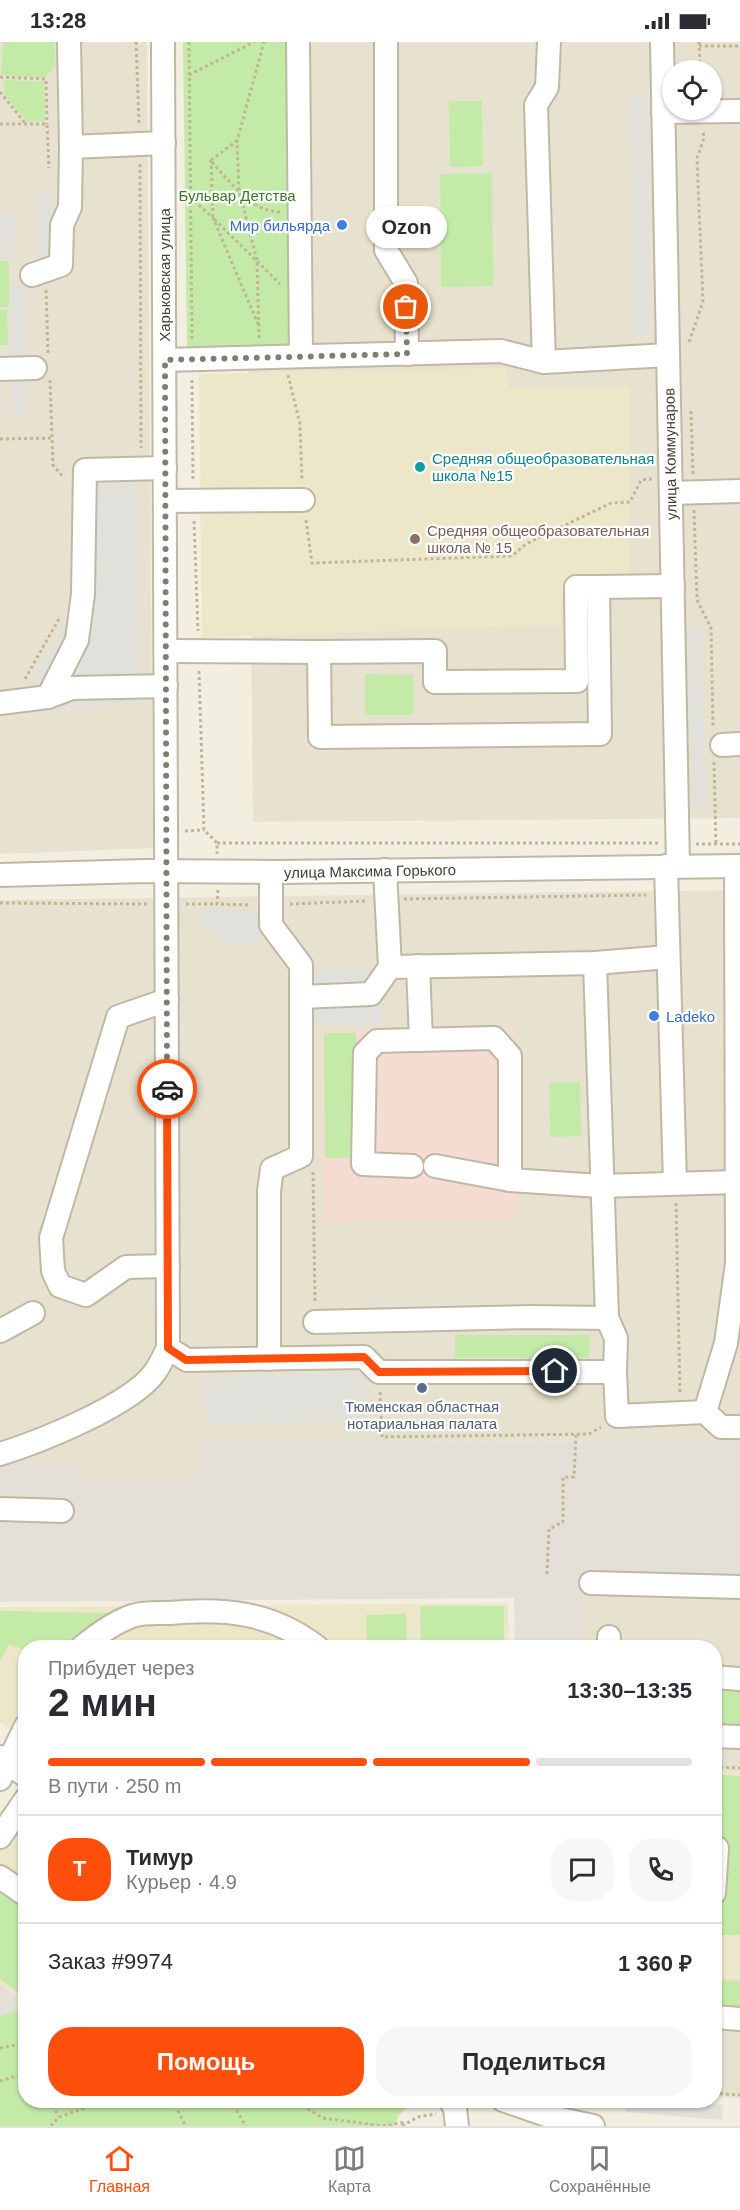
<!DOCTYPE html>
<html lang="ru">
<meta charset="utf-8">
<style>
:root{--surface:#fff;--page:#f7f7f7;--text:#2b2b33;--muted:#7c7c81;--line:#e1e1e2;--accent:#ff4f0c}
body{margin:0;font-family:Helvetica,sans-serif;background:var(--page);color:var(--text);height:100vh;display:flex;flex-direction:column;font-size:22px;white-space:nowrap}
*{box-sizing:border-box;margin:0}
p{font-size:20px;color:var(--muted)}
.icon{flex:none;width:33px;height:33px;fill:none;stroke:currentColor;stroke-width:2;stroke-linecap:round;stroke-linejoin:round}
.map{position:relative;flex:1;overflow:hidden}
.side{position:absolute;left:18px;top:1598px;width:704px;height:468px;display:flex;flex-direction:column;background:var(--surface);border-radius:24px;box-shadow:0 2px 4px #0004}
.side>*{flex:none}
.fabs{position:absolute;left:662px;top:18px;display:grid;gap:12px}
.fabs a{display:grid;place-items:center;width:60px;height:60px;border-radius:50%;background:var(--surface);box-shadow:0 2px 4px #0004;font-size:30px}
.pin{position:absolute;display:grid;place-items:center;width:51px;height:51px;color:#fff;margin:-26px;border:3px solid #fff;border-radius:50%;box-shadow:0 2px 6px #0007}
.courier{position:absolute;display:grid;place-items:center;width:60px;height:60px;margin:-30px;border:4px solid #ff4f0c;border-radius:50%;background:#fff;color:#222;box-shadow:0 2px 8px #0007}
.bubble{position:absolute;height:42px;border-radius:21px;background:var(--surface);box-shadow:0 2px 4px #0004;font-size:20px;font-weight:700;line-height:42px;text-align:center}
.summary em{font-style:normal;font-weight:700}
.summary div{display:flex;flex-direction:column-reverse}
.summary{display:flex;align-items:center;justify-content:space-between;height:102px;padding:0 30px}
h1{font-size:39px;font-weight:700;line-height:45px}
.bar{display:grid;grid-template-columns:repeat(4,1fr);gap:9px 6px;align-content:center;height:72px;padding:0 30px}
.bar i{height:8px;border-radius:4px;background:var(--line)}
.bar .current{background:var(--accent)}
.bar p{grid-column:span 4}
.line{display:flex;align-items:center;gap:15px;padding:0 30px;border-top:2px solid var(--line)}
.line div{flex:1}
.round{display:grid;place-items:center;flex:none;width:63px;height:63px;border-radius:24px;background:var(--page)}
.primary-button{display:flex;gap:12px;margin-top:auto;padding:12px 30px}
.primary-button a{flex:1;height:69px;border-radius:24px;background:var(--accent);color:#fff;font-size:24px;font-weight:700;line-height:69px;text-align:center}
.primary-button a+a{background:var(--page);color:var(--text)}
.status{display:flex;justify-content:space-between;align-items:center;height:42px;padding:0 30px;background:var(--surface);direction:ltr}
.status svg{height:16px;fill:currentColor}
.menu{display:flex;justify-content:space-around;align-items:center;height:84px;border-top:2px solid var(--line);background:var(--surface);font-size:16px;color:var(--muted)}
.menu a{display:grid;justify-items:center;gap:3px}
.menu .current{color:var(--accent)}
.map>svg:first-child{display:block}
</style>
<div class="status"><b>13:28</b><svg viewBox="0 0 49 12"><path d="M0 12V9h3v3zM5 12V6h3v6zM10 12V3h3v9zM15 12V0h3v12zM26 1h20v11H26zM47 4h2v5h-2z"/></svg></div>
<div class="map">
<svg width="740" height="2084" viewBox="0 0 740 2084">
<rect width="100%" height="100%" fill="#f2efe1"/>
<g fill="#e7e2cf" fill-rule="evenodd">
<path d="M 0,0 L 147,0 L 153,806 L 0,812 Z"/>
<path d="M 245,0 L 740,0 L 740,776 L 253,780 ZM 672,28 L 711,28 L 711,68 L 672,68 Z"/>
<path d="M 740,848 L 740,1400 L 203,1399 L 202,1435 L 80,1434 L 79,1423 L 0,1422 L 0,858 Z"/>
<path d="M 740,1542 L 740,2056 L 714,2055 L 714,1605 L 583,1605 L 586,1543 Z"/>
</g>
<g fill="#e4e0d7">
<path d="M 203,1399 L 740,1400 L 740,1542 L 586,1543 L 583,1605 L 515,1605 L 514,1556 L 0,1560 L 0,1422 L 5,1419 L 80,1423 L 80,1434 L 201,1435 Z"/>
<path d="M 0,1942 L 25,1961 L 25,1967 L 0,1974 Z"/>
</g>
<g fill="#ede7ca">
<path d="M 507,326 L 509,346 L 629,344 L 630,534 L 562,538 L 561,583 L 202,596 L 199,332 Z"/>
<path d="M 508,1561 L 509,1605 L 26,1605 L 25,1698 L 0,1680 L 0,1565 Z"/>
<path d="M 714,1729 L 740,1730 L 740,1937 L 714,1936 Z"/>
<path d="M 6,1762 L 25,1777 L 25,1961 L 0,1942 L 0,1771 Z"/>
</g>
<path fill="#f4dcd3" d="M 516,987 L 518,1178 L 323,1179 L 321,988 Z"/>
<g fill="#c3eaa7">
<path d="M 3,0 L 54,0 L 56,24 L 44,36 L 1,33 Z"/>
<path d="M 183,0 L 288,0 L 289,306 L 187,307 Z"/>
<path d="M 4,38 L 44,40 L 45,79 L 27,79 L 4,53 Z"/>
<path d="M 449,59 L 482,59 L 483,124 L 450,125 Z"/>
<path d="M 492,131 L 493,244 L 441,245 L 440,132 Z"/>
<rect x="0" y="219" width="9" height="46"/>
<path d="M 0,268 L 7,268 L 8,303 L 0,303 Z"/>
<path d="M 365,632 L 413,633 L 413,673 L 365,673 Z"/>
<path d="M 324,991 L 356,991 L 357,1116 L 325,1116 Z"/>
<path d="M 580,1040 L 581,1094 L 550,1095 L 549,1041 Z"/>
<rect x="455" y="1293" width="134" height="23"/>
<path d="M 420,1564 L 504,1564 L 504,1605 L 421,1605 Z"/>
<path d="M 0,1569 L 113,1571 L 70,1605 L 26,1605 L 25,1608 L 9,1602 L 0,1619 Z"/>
<path d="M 406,1572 L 407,1605 L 367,1605 L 366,1573 Z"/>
<path d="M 714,1646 L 740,1649 L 740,1685 L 714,1682 Z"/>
<path d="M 714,1732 L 740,1734 L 740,1893 L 720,1893 L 722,1800 L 714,1799 Z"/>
<path d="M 0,1843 L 25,1862 L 25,1955 L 0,1937 Z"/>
<path d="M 714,1938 L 740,1939 L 740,1971 L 714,1970 Z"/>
<path d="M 25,1967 L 26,2058 L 414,2058 L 399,2073 L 394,2084 L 0,2084 L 0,1974 Z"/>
</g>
<g fill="#e2e0db">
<path d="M 632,53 L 648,53 L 649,294 L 634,294 Z"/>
<path d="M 36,149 L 51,149 L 52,220 L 37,221 Z"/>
<rect x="0" y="173" width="14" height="43"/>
<path d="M 10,243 L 25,243 L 25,317 L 10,318 Z"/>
<path d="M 12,335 L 26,335 L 27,374 L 13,375 Z"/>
<path d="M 136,430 L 139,663 L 29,666 L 29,648 L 78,556 L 78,432 Z"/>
<path d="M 687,581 L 701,587 L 707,763 L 692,769 Z"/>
<path d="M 201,866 L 259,867 L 259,900 L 218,900 L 218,889 L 201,889 Z"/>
<path d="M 297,927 L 382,927 L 381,982 L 297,982 Z"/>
<path d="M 367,1331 L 368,1378 L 207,1382 L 205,1336 Z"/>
<path d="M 626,2058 L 723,2063 L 722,2078 L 625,2070 Z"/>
</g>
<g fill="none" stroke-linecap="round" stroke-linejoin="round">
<g stroke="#beb8a4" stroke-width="26">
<g id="minor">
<path d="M 69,0 L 71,105"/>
<path d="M 298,0 L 301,314"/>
<path d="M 386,0 L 386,208 L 406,241 L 407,312"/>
<path d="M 662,0 L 678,824"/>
<path d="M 663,70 L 740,69"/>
<path d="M 32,233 L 61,223 L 62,183 L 70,165 L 71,105 L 164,101"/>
<path d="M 165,318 L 501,309 L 544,320 L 668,313"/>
<path d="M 544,320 L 536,63 L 547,45 L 549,0"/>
<path d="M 0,327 L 35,326"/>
<path d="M 671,451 L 740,449"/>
<path d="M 165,459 L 303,458"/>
<path d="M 166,609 L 319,610 L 320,695 L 600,692 L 598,545 L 673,544"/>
<path d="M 319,610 L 435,609 L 435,640 L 577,639 L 576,545 L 598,545"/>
<path d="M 48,655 L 77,598 L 83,552 L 85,428 L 165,426"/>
<path d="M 0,661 L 48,655 L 72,646 L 166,644"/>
<path d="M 722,703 L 740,702"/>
<path d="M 666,824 L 675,1141"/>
<path d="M 0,833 L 145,829 L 276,830 L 740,824"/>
<path d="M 595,921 L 607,1276 L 616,1296 L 615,1330"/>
<path d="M 418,924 L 421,998"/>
<path d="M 390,925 L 595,921 L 668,915"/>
<path d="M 301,955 L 371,952 L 390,925 L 385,828"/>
<path d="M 167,958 L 118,975 L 51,1196 L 53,1229 L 60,1244 L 86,1253 L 126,1225 L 168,1224"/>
<path d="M 412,1124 L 363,1122 L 365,1011 L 377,999 L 494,996 L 510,1014 L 510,1138 L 600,1144 L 737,1140"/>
<path d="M 435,1124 L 510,1138"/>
<path d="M 315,1280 L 530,1275 L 607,1276"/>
<path d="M 0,1289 L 33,1271"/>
<path d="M 168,1306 L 187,1318 L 364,1315 L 379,1330 L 615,1330 L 617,1374 L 705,1370 L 721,1385 L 740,1385"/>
<path d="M 269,1317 L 269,1149 L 272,1127 L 301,1114 L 301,923 L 271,883 L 271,830"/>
<path d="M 705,1370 L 726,1301 L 737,1221 L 736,824"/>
<path d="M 0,1412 C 39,1400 132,1363 155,1330 C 160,1323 164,1314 168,1306 L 163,0"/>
<path d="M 0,1467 L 62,1469"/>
<path d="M 591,1541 L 740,1545"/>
<path d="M 82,1605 C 98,1592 113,1581 132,1574 C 143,1570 158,1571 169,1571 C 225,1566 271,1570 317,1605"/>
<path d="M 609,1605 L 609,1595"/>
<path d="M 714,1635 L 740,1637"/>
<path d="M 714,1694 L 740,1695"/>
<path d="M 0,1715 L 26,1734"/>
<path d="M 0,1737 L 26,1684"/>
<path d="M 0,1795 L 26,1757"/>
<path d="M 714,1805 L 717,1806 L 714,1851"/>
<path d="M 0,1835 L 26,1853"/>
<path d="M 714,1975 L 740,1977"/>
<path d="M 450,2058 L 455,2066 L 457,2084"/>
<path d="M 503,2058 L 555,2076 L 593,2084"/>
</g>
</g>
<g stroke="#c1b694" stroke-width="3" stroke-dasharray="3 3" stroke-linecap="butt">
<path d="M 136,0 L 139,82"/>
<path d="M 189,0 L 192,298"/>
<path d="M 699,0 L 700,28"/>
<path d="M 699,4 L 740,4"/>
<path d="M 189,33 L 254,0"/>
<path d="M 0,35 L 46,37 L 47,82"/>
<path d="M 0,50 L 25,81"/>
<path d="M 0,82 L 47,82 L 49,126"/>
<path d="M 211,118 L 213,176 L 280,242"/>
<path d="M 211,118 L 237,99"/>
<path d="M 212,120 C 232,142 250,169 281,170"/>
<path d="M 140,122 L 141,406"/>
<path d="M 190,155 L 213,176 L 258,282"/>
<path d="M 46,248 L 48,311"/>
<path d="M 259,296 L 257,218 L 239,149 L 237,99 L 264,0"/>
<path d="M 689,300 L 703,260 L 697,116 L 704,96 L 703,88"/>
<path d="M 288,333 L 300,382 L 302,439"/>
<path d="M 50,338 L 53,423 L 64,436"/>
<path d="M 192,338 L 193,439"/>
<path d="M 691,369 L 693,432"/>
<path d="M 0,397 L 52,396"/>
<path d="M 694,468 L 697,558 L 711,586 L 713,686"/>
<path d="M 306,478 L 312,521 L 512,514 L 526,502 L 611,461 L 630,460 L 641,438 L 652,437"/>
<path d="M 194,479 L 198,589"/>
<path d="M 199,629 L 204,788 L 217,801 L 217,812"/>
<path d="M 25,637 L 60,575"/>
<path d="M 714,720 L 716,802"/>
<path d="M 185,789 L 204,788"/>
<path d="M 217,801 L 659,801"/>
<path d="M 696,802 L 740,802"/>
<path d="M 218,848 L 217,862 L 251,863"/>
<path d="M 404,857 L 646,853"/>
<path d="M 0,861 L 147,862"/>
<path d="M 186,862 L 217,862"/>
<path d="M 290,862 L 367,859"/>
<path d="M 313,1130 L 315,1261"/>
<path d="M 676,1161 L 680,1352"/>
<path d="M 380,1350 L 382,1395 L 589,1392 L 601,1385"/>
<path d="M 547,1532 L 549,1487 L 563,1480 L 563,1435 L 574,1435 L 576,1392"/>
<path d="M 714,1725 L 740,1726"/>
<path d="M 23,2001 L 26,2007"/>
<path d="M 0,2006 L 26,2001"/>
<path d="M 0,2039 L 26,2031"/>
<path d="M 714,2051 L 740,2053"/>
<path d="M 50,2058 L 59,2075"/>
<path d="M 172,2058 L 186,2084"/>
<path d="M 230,2058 L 246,2084"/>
<path d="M 292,2058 L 323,2076 L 383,2084 L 406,2080"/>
<path d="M 51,2084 L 59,2075 L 107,2058"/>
<path d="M 402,2084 L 418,2075 L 436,2072"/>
</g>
<use href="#minor" stroke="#fff" stroke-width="22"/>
</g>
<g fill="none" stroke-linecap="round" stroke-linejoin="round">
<path stroke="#817d6f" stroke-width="6" stroke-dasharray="0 10.8" d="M 167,1047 L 165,318 L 407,312 L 406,265"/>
<path stroke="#ff4f0c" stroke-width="8" d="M 167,1047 L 168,1306 L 186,1318 L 364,1315 L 379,1330 L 555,1329"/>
</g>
<g fill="#3f7fe0" stroke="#fff" stroke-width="2">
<circle cx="342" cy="183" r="6"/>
<circle cx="654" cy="974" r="6"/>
</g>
<circle fill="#0f9aa8" stroke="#fff" stroke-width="2" cx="420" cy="425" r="6"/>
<circle fill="#8d6e63" stroke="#fff" stroke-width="2" cx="415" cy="497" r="6"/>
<circle fill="#5c6f8a" stroke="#fff" stroke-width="2" cx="422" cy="1346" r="6"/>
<g text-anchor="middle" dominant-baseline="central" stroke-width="4.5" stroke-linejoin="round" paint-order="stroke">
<g font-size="15" fill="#387822" stroke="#fff">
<text x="237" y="153">Бульвар Детства</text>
</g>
<g font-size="15" fill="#366cbe" stroke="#fff" text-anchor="end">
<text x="330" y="183">Мир бильярда</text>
<text x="666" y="974" text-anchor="start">Ladeko</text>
</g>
<g font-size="15" fill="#443f32" stroke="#fff">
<text transform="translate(164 233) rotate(-90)">Харьковская улица</text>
<text transform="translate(670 412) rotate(-91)">улица Коммунаров</text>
<text transform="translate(370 829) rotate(-1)">улица Максима Горького</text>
</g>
<g font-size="15" fill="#0d838f" stroke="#fff" text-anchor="start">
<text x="432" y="416">Средняя общеобразовательная<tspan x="432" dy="17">школа №15</tspan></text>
</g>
<g font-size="15" fill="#785e54" stroke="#fff" text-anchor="start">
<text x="427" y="488">Средняя общеобразовательная<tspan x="427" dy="17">школа № 15</tspan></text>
</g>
<g font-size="15" fill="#4e5e75" stroke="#fff">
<text x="422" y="1364">Тюменская областная<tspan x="422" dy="17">нотариальная палата</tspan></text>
</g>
</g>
</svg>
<div class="fabs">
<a><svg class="icon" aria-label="locate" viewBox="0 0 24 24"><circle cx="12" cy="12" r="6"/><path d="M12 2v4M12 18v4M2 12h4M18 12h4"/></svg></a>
</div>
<div class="pin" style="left:406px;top:265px;background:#ea580c"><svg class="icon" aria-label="bag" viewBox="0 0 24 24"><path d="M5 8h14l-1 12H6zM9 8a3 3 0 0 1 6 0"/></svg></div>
<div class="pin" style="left:555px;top:1329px;background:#1f2937"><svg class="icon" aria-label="home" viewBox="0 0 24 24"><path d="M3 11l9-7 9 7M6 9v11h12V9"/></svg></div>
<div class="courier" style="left:167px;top:1047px"><svg class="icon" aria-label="car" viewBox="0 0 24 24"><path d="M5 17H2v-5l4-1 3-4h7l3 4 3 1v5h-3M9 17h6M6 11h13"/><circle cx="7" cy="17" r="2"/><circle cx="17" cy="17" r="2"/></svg></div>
<div class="bubble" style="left:366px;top:164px;width:81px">Ozon</div>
<section class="side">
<div class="summary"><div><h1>2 мин</h1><p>Прибудет через</p></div><em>13:30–13:35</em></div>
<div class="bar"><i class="current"></i><i class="current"></i><i class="current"></i><i></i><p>В пути · 250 m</p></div>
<div class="line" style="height:108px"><b class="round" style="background:var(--accent);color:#fff">Т</b><div><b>Тимур</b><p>Курьер · 4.9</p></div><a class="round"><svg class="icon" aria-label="chat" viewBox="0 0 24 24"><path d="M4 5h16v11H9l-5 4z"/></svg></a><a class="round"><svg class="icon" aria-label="phone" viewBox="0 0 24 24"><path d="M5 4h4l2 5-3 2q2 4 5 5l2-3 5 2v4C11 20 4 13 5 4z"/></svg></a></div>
<div class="line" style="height:78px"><div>Заказ #9974</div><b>1 360 ₽</b></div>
<div class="primary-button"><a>Помощь</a><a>Поделиться</a></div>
</section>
</div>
<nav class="menu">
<a class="current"><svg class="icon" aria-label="home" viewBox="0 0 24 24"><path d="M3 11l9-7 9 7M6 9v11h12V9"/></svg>Главная</a>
<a><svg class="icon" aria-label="map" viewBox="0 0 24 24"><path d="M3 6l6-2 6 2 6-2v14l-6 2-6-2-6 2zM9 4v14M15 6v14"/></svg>Карта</a>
<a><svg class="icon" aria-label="saved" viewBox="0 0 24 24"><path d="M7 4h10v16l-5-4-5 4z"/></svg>Сохранённые</a>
</nav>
